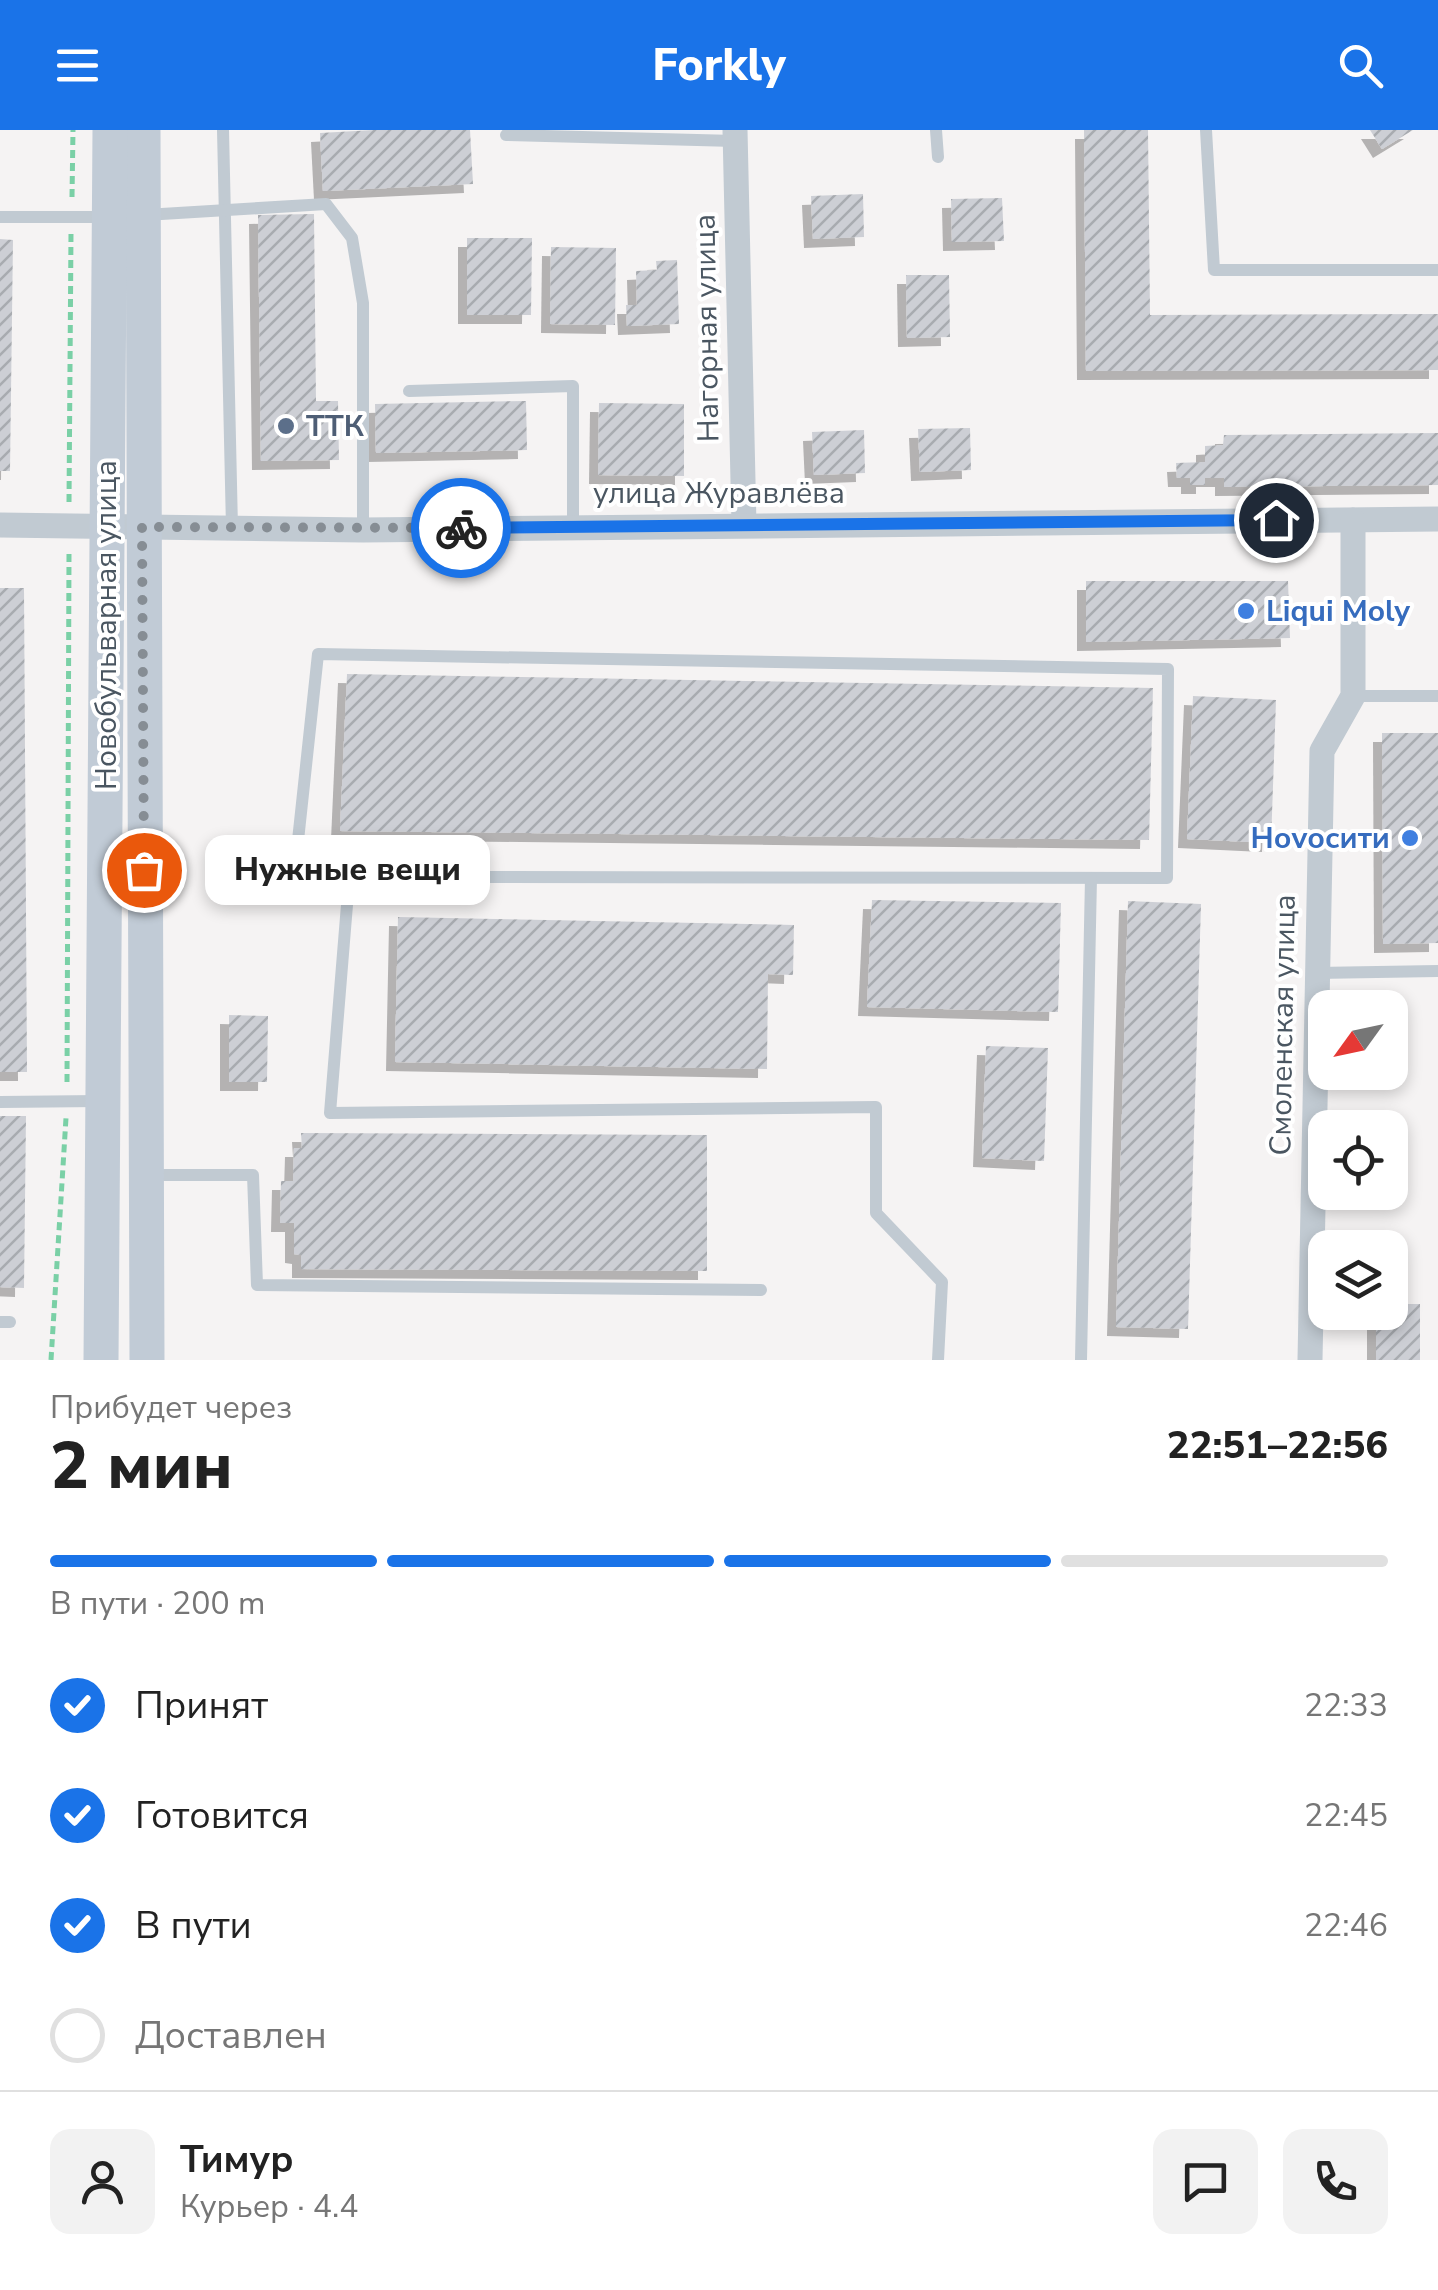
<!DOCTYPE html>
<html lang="ru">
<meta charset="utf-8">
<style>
:root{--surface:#fff;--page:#f2f2f2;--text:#222;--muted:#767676;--line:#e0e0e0;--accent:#1a73e8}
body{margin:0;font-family:"Nunito Sans",sans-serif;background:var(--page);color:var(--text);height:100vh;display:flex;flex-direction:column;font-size:38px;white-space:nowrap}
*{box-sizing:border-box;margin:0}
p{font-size:32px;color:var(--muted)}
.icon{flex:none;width:55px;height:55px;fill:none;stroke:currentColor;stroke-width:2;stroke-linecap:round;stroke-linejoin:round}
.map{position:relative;height:1230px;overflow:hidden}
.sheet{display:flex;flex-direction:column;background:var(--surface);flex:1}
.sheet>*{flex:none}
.needle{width:65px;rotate:237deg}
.tools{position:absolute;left:1308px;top:860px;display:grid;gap:20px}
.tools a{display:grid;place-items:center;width:100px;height:100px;border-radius:20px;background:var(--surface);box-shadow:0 5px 15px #0003;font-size:50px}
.pin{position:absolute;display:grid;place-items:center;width:85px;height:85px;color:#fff;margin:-42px;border:5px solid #fff;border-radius:50%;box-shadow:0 2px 10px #0007}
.courier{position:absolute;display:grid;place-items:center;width:100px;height:100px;margin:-50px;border:8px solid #1a73e8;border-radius:50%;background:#fff;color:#222;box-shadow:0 2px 12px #0007}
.bubble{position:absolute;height:70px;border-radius:20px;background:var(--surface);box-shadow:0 5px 15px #0003;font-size:32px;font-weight:800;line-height:70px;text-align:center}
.headline em{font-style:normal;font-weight:800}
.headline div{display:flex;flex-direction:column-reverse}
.headline{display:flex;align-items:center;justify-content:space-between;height:170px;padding:0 50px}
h1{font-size:65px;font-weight:800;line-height:75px}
.bar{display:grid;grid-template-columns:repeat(4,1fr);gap:15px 10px;align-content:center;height:120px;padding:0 50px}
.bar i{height:12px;border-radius:8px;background:var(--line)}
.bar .on{background:var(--accent)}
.bar p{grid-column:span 4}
.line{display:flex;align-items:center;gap:25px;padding:0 50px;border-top:2px solid var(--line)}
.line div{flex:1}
.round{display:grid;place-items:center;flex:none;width:105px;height:105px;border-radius:20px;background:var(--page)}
ol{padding:0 50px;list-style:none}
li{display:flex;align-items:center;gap:30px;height:110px}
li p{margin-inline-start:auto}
li .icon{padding:10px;border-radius:50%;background:var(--accent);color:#fff;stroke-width:4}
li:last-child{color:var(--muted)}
li i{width:55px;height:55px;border:5px solid var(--line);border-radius:50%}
header{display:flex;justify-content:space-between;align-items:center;height:130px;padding:0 50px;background:var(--accent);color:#fff;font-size:45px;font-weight:800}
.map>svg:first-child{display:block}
</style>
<header><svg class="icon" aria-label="menu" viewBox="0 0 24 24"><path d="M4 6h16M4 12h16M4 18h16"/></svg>Forkly<svg class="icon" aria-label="search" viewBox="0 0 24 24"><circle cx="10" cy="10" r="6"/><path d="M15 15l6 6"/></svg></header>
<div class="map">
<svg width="1438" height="1230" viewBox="0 0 1438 1230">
<defs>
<pattern id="building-hatch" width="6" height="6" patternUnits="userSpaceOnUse" patternTransform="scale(2.5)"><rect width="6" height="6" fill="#cdcfd5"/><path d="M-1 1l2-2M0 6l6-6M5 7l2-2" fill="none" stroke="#a8abb0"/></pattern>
<filter id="shadow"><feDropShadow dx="-9" dy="9" stdDeviation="0" flood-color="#0004"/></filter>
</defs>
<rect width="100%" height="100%" fill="#f5f3f3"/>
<g fill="url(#building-hatch)" filter="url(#shadow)">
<path d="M 374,0 L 470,0 L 473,54 L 323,61 L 320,3 Z"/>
<path d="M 1084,0 L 1148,0 L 1150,185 L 1438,184 L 1438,240 L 1086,241 Z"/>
<path d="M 1370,0 L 1413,0 L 1382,19 Z"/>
<path d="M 863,64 L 864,107 L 813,109 L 811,66 Z"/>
<path d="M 1002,68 L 1004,111 L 952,112 L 951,69 Z"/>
<path d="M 314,84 L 316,271 L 338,271 L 339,330 L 261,331 L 258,85 Z"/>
<path d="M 467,108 L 532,108 L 531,185 L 467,185 Z"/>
<path d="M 0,109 L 13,110 L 10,341 L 0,341 Z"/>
<path d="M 551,117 L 616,118 L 615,195 L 550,194 Z"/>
<path d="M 677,130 L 679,194 L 627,196 L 626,175 L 637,175 L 636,141 L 657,140 L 656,131 Z"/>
<path d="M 906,145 L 949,145 L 950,207 L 907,208 Z"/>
<path d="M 526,271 L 527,320 L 376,323 L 375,274 Z"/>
<path d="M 599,273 L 684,274 L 684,346 L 598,345 Z"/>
<path d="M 970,298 L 971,340 L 920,342 L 918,299 Z"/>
<path d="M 864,300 L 865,343 L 814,345 L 812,302 Z"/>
<path d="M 1438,303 L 1438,355 L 1224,357 L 1224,348 L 1205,348 L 1205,355 L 1190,355 L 1190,348 L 1177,348 L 1176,333 L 1205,332 L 1205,316 L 1223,315 L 1224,305 Z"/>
<path d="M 1086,451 L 1288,451 L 1290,508 L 1086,512 Z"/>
<path d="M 0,458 L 24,458 L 27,942 L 0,942 Z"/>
<path d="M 347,544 L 1153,558 L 1149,710 L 340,701 Z"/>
<path d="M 1193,566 L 1276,570 L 1271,713 L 1187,709 Z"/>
<path d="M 1382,603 L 1438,603 L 1438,813 L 1383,814 Z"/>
<path d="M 872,770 L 1061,773 L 1058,882 L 867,877 Z"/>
<path d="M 1128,771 L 1201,774 L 1188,1199 L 1116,1197 Z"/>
<path d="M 398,787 L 794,795 L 793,845 L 768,844 L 767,939 L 395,932 Z"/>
<path d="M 229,885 L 268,886 L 267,952 L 229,952 Z"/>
<path d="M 986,916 L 1048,918 L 1044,1031 L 982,1028 Z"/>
<path d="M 0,986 L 26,986 L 24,1158 L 0,1157 Z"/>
<path d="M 301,1003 L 707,1005 L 707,1141 L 301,1139 L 301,1125 L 294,1124 L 294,1093 L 280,1093 L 281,1051 L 293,1051 L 294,1018 L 302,1018 Z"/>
<path d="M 1390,1174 L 1420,1174 L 1420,1230 L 1376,1230 L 1376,1182 L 1390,1182 Z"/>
</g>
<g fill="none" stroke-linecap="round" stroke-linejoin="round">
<g stroke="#7ad0a6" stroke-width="5" stroke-dasharray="8 5" stroke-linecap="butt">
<path d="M 72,67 L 73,0"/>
<path d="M 69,372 L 71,103"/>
<path d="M 67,952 L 69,423"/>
<path d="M 51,1230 L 66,988"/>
</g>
<g stroke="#c1cad2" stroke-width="12">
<path d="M 223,0 L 232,398"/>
<path d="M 936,0 L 938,27"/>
<path d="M 1206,0 L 1214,140 L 1438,140"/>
<path d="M 506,5 L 735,11"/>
<path d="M 145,85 L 326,74 L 352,108 L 363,173 L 363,400"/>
<path d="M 0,87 L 107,87"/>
<path d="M 409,261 L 573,256 L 573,396"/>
<path d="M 1353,566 L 1438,566"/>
<path d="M 490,747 L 1167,748 L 1168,539 L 318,524 L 296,729 L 350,738 L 330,983 L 876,977 L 876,1083 L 942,1152 L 938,1230"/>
<path d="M 1316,843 L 1438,841"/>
<path d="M 0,972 L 99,971"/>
<path d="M 149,1045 L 253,1045 L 257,1155 L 761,1160"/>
<path d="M 0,1192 L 10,1192"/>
<path d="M 1081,1230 L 1091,748"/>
</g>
<g stroke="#c1cad2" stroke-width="25">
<path d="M 735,0 L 744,395"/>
<path d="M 0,395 L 363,400 L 1438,389"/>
<path d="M 1310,1230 L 1322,621 L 1353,566 L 1353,390"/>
</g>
<g stroke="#c1cbd6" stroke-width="35">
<path d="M 143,0 L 147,1230"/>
<path d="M 101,1230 L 110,0"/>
</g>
</g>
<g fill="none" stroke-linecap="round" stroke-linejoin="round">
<path stroke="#868d94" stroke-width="10" stroke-dasharray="0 18" d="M 144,740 L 142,397 L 461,398"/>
<path stroke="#1a73e8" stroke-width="12" d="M 461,398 L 1276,390"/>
</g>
<circle fill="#5c6f8a" stroke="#fff" stroke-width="4" cx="286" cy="296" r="10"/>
<g fill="#3f7fe0" stroke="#fff" stroke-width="4">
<circle cx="1246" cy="481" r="10"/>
<circle cx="1410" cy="708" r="10"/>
</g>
<g text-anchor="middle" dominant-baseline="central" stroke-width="8" stroke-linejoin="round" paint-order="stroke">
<g font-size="30" fill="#4a5661" stroke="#fff">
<text transform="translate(707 198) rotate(-91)">Нагорная улица</text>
<text x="719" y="363">улица Журавлёва</text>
<text transform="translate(106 495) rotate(-90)">Новобульварная улица</text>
<text transform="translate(1283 895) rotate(-89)">Смоленская улица</text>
</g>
<g font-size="30" font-weight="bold" fill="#4e5e75" stroke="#fff" text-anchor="start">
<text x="306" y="296">ТТК</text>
</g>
<g font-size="30" font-weight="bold" fill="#366cbe" stroke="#fff" text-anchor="start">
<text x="1266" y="481">Liqui Moly</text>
<text x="1390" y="708" text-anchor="end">Ноvосити</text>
</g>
</g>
</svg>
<div class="tools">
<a><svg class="needle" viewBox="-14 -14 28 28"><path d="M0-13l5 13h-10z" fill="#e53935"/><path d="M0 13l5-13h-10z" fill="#767676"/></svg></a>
<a><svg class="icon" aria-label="locate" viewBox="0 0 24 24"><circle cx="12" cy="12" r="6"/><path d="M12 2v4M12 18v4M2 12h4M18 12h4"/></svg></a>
<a><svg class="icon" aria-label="layers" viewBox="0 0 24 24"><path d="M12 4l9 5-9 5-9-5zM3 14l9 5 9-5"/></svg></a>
</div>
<div class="pin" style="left:144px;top:740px;background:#ea580c"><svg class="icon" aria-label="bag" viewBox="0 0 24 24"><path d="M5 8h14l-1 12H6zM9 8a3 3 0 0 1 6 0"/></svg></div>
<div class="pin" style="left:1276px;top:390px;background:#1f2937"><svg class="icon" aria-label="home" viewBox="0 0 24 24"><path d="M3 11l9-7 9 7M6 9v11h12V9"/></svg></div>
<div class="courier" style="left:461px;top:398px"><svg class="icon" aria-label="bike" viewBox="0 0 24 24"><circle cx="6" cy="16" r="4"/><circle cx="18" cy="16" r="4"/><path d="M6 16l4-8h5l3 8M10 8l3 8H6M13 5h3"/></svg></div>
<div class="bubble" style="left:205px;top:705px;width:285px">Нужные вещи</div>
</div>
<section class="sheet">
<div class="headline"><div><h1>2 мин</h1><p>Прибудет через</p></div><em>22:51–22:56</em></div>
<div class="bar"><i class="on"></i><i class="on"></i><i class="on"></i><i></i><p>В пути · 200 m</p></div>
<ol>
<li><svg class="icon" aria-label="check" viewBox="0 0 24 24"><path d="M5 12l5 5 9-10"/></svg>Принят<p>22:33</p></li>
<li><svg class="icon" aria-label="check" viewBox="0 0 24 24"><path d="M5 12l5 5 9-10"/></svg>Готовится<p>22:45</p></li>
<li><svg class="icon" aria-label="check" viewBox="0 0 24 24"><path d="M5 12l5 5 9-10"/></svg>В пути<p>22:46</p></li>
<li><i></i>Доставлен</li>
</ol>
<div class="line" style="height:180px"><a class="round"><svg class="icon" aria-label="person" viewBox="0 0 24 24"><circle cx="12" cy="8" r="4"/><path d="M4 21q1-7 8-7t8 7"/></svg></a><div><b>Тимур</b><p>Курьер · 4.4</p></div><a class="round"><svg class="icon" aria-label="chat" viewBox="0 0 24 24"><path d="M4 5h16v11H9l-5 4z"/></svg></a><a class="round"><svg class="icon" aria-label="phone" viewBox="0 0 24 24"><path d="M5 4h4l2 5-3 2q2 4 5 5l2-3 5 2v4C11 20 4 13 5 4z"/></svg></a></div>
</section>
